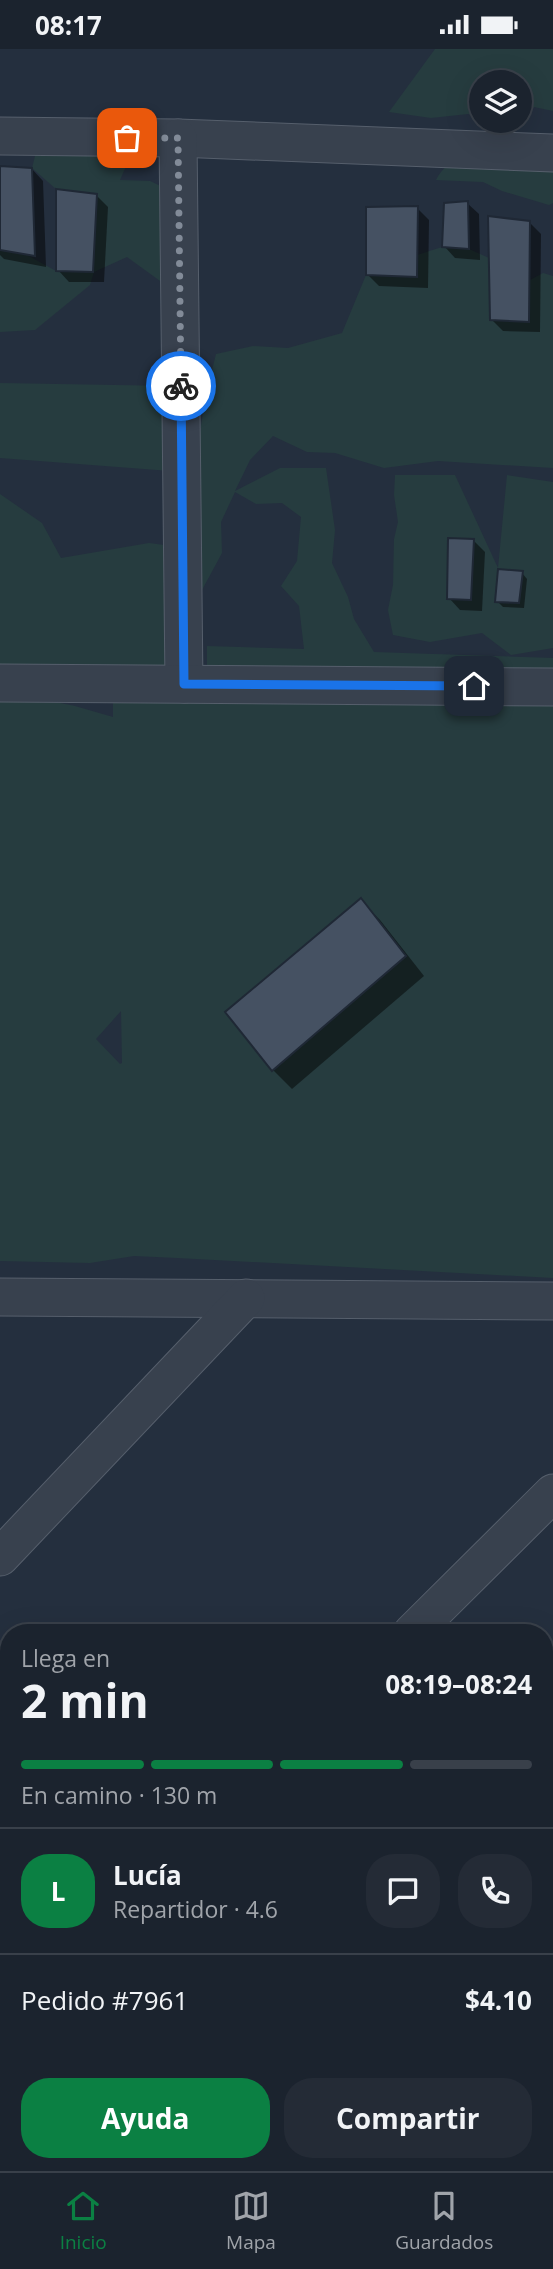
<!DOCTYPE html>
<html lang="es">
<meta charset="utf-8">
<style>
:root{--surface:#1b232e;--page:#242b36;--text:#f1f3f6;--muted:#a0a4aa;--line:#39404a;--accent:#0b8043}
body{margin:0;font-family:"Open Sans",sans-serif;background:var(--page);color:var(--text);height:100vh;display:flex;flex-direction:column;font-size:26px;white-space:nowrap}
*{box-sizing:border-box;margin:0}
p{font-size:23px;color:var(--muted)}
.icon{flex:none;width:38px;height:38px;fill:none;stroke:currentColor;stroke-width:2;stroke-linecap:round;stroke-linejoin:round}
.map{position:relative;flex:1;overflow:hidden}
.sheet{position:absolute;left:0px;top:1575px;width:553px;height:548px;display:flex;flex-direction:column;background:var(--surface);border-radius:28px 28px 0 0;box-shadow:0 7px 28px #0002,0 0 0 2px var(--line)}
.sheet>*{flex:none}
.buttons{position:absolute;left:469px;top:21px;display:grid;gap:14px}
.buttons a{display:grid;place-items:center;width:63px;height:63px;border-radius:50%;background:var(--surface);box-shadow:0 7px 28px #0002,0 0 0 2px var(--line);font-size:35px}
.pin{position:absolute;display:grid;place-items:center;width:60px;height:60px;color:#fff;margin:-30px;border-radius:14px;box-shadow:0 4px 10px #0006}
.courier{position:absolute;display:grid;place-items:center;width:70px;height:70px;margin:-35px;border:5px solid #1a73e8;border-radius:50%;background:#fff;color:#222;box-shadow:0 2px 9px #0007}
.head em{font-style:normal;font-weight:700}
.head div{display:flex;flex-direction:column-reverse}
.head{display:flex;align-items:center;justify-content:space-between;height:119px;padding:0 21px}
h1{font-size:46px;font-weight:700;line-height:52px}
.bar{display:grid;grid-template-columns:repeat(4,1fr);gap:10px 7px;align-content:center;height:84px;padding:0 21px}
.bar i{height:9px;border-radius:5px;background:var(--line)}
.bar .selected{background:var(--accent)}
.bar p{grid-column:span 4}
.line{display:flex;align-items:center;gap:18px;padding:0 21px;border-top:2px solid var(--line)}
.line div{flex:1}
.round{display:grid;place-items:center;flex:none;width:74px;height:74px;border-radius:28px;background:var(--page)}
.primary-button{display:flex;gap:14px;margin-top:auto;padding:14px 21px}
.primary-button a{flex:1;height:80px;border-radius:28px;background:var(--accent);color:#fff;font-size:28px;font-weight:700;line-height:80px;text-align:center}
.primary-button a+a{background:var(--page);color:var(--text)}
.status{display:flex;justify-content:space-between;align-items:center;height:49px;padding:0 35px;background:var(--surface);direction:ltr}
.status svg{height:19px;fill:currentColor}
.tab-bar{display:flex;justify-content:space-around;align-items:center;height:98px;border-top:2px solid var(--line);background:var(--surface);font-size:19px;color:var(--muted)}
.tab-bar a{display:grid;justify-items:center;gap:4px}
.tab-bar .selected{color:var(--accent)}
.map>svg:first-child{display:block}
</style>
<div class="status"><b>08:17</b><svg viewBox="0 0 49 12"><path d="M0 12V9h3v3zM5 12V6h3v6zM10 12V3h3v9zM15 12V0h3v12zM26 1h20v11H26zM47 4h2v5h-2z"/></svg></div>
<div class="map">
<svg width="553" height="2122" viewBox="0 0 553 2122">
<rect width="100%" height="100%" fill="#242f3e"/>
<g fill="#263c3f" fill-rule="evenodd">
<path d="M 435,0 L 553,0 L 553,62 L 534,58 L 511,86 L 496,72 L 520,72 L 520,33 L 481,33 L 481,66 L 468,65 L 431,69 L 389,63 Z"/>
<path d="M 553,89 L 553,154 L 549,156 L 502,142 L 483,133 L 436,131 C 454,95 518,95 553,89 Z"/>
<path d="M 37,99 L 133,101 L 120,131 L 150,132 L 171,142 L 167,237 L 127,208 L 94,223 L 90,236 L 35,281 L 0,283 L 0,201 L 27,206 L 56,222 L 93,222 L 97,145 L 56,140 L 32,119 Z"/>
<path d="M 442,198 L 469,200 L 489,209 L 490,271 L 528,272 L 530,231 L 543,224 L 553,227 L 553,419 L 438,412 L 384,419 L 335,404 L 307,403 L 273,387 L 250,411 L 235,442 L 280,419 L 326,419 L 335,481 L 332,514 L 348,548 L 354,570 L 374,603 L 553,609 L 553,1229 L 177,1209 L 134,1207 L 90,1214 L 0,1212 L 0,642 L 75,657 L 113,668 L 113,653 L 207,653 L 207,597 L 304,600 L 299,557 L 281,537 L 297,512 L 301,468 L 282,454 L 256,455 L 235,443 L 221,473 L 222,504 L 202,541 L 183,531 L 175,626 L 0,620 L 0,445 L 42,474 L 61,509 L 149,494 L 164,496 L 192,440 L 205,349 L 216,305 L 253,297 L 288,299 L 342,284 L 366,226 L 417,228 L 417,206 ZM 121,962 L 122,1014 L 120,1015 L 96,990 Z"/>
<path d="M 0,334 L 174,337 L 170,422 L 0,409 Z"/>
<path d="M 395,426 L 455,426 L 498,519 L 507,426 L 553,433 L 553,599 L 511,606 L 482,584 L 430,593 L 393,586 L 388,561 L 393,536 L 394,490 L 398,473 L 394,446 Z"/>
<path d="M 0,1810 L 9,1811 L 9,2114 L 260,2114 L 261,2122 L 0,2122 Z"/>
</g>
<g fill="#0007">
<path d="M 0,119 L 32,120 L 43,132 L 46,218 L 4,210 L 0,206 Z"/>
<path d="M 97,147 L 108,158 L 104,233 L 69,233 L 58,221 Z"/>
<path d="M 467,154 L 479,165 L 480,211 L 455,209 L 444,197 Z"/>
<path d="M 417,159 L 429,171 L 428,239 L 379,237 L 368,226 Z"/>
<path d="M 529,173 L 541,185 L 540,283 L 503,282 L 492,271 Z"/>
<path d="M 473,491 L 485,503 L 482,562 L 460,561 L 449,549 Z"/>
<path d="M 522,524 L 527,530 L 524,559 L 503,558 L 497,552 Z"/>
<path d="M 361,852 L 380,871 L 424,927 L 292,1040 L 273,1021 L 227,964 Z"/>
</g>
<g fill="#455162" stroke="#1f2835" stroke-width="2">
<path d="M 0,117 L 32,119 L 35,207 L 0,201 Z"/>
<path d="M 56,140 L 97,145 L 93,223 L 56,222 Z"/>
<path d="M 468,152 L 469,200 L 442,198 L 444,154 Z"/>
<path d="M 418,157 L 417,228 L 366,226 L 366,158 Z"/>
<path d="M 488,167 L 530,172 L 529,273 L 490,271 Z"/>
<path d="M 448,489 L 474,490 L 471,551 L 447,550 Z"/>
<path d="M 498,520 L 523,522 L 519,554 L 495,553 Z"/>
<path d="M 361,849 L 406,907 L 272,1022 L 225,963 Z"/>
</g>
<g fill="none" stroke-linecap="round" stroke-linejoin="round">
<g stroke="#565f6c" stroke-width="39">
<g id="minor">
<path d="M 0,87 L 178,89 L 553,104"/>
<path d="M 178,89 L 184,635"/>
<path d="M 0,634 L 553,638"/>
<path d="M 0,1248 L 553,1252"/>
<path d="M 0,1508 L 246,1249"/>
<path d="M 412,1584 L 553,1444"/>
<path d="M 0,1778 L 9,1778"/>
<path d="M 544,1789 L 553,1790"/>
</g>
</g>
<use href="#minor" stroke="#38414e" stroke-width="37"/>
</g>
<g fill="none" stroke-linecap="round" stroke-linejoin="round">
<path stroke="#828b98" stroke-width="7" stroke-dasharray="0 12.6" d="M 127,89 L 178,89 L 181,337"/>
<path stroke="#1a73e8" stroke-width="9" d="M 181,337 L 184,635 L 474,637"/>
</g>
</svg>
<div class="buttons">
<a><svg class="icon" aria-label="layers" viewBox="0 0 24 24"><path d="M12 4l9 5-9 5-9-5zM3 14l9 5 9-5"/></svg></a>
</div>
<div class="pin" style="left:127px;top:89px;background:#ea580c"><svg class="icon" aria-label="bag" viewBox="0 0 24 24"><path d="M5 8h14l-1 12H6zM9 8a3 3 0 0 1 6 0"/></svg></div>
<div class="pin" style="left:474px;top:637px;background:#1f2937"><svg class="icon" aria-label="home" viewBox="0 0 24 24"><path d="M3 11l9-7 9 7M6 9v11h12V9"/></svg></div>
<div class="courier" style="left:181px;top:337px"><svg class="icon" aria-label="bike" viewBox="0 0 24 24"><circle cx="6" cy="16" r="4"/><circle cx="18" cy="16" r="4"/><path d="M6 16l4-8h5l3 8M10 8l3 8H6M13 5h3"/></svg></div>
<section class="sheet">
<div class="head"><div><h1>2 min</h1><p>Llega en</p></div><em>08:19–08:24</em></div>
<div class="bar"><i class="selected"></i><i class="selected"></i><i class="selected"></i><i></i><p>En camino · 130 m</p></div>
<div class="line" style="height:126px"><b class="round" style="background:var(--accent);color:#fff">L</b><div><b>Lucía</b><p>Repartidor · 4.6</p></div><a class="round"><svg class="icon" aria-label="chat" viewBox="0 0 24 24"><path d="M4 5h16v11H9l-5 4z"/></svg></a><a class="round"><svg class="icon" aria-label="phone" viewBox="0 0 24 24"><path d="M5 4h4l2 5-3 2q2 4 5 5l2-3 5 2v4C11 20 4 13 5 4z"/></svg></a></div>
<div class="line" style="height:91px"><div>Pedido #7961</div><b>$4.10</b></div>
<div class="primary-button"><a>Ayuda</a><a>Compartir</a></div>
</section>
</div>
<nav class="tab-bar">
<a class="selected"><svg class="icon" aria-label="home" viewBox="0 0 24 24"><path d="M3 11l9-7 9 7M6 9v11h12V9"/></svg>Inicio</a>
<a><svg class="icon" aria-label="map" viewBox="0 0 24 24"><path d="M3 6l6-2 6 2 6-2v14l-6 2-6-2-6 2zM9 4v14M15 6v14"/></svg>Mapa</a>
<a><svg class="icon" aria-label="saved" viewBox="0 0 24 24"><path d="M7 4h10v16l-5-4-5 4z"/></svg>Guardados</a>
</nav>
